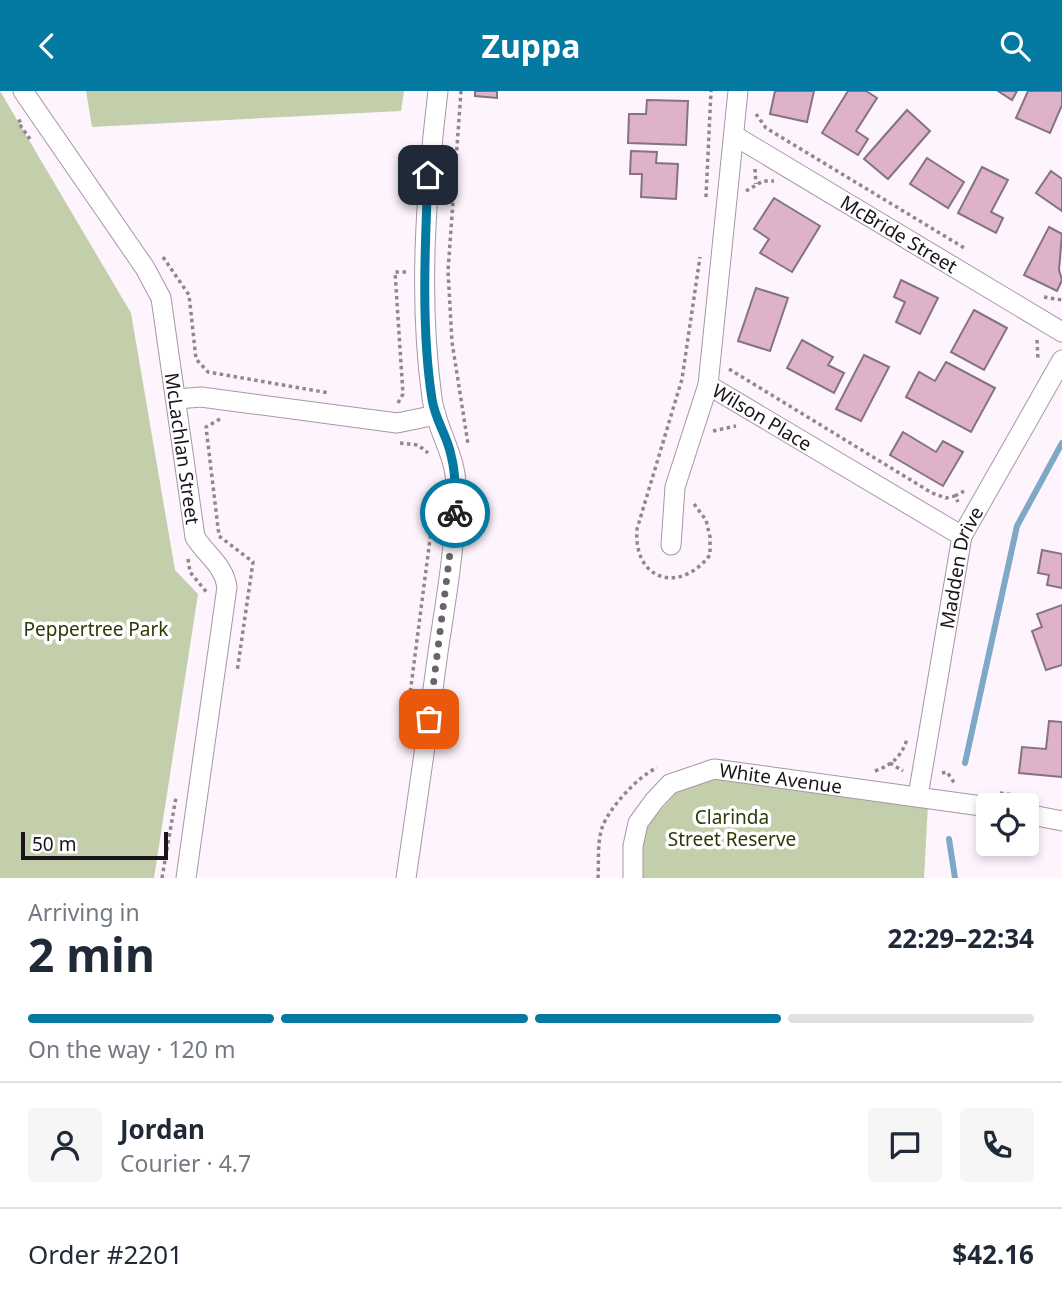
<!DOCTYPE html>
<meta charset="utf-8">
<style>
:root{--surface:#fff;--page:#f6f6f7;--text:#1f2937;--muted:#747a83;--line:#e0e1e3;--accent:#047aa2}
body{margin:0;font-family:"Noto Sans",sans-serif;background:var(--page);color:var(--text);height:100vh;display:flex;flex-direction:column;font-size:26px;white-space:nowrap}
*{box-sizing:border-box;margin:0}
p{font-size:23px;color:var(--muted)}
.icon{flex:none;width:38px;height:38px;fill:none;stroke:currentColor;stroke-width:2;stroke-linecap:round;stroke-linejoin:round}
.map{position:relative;height:787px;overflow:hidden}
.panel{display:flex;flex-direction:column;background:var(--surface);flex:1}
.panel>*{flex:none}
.controls{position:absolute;left:976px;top:702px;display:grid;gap:14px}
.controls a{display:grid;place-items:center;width:63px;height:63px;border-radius:7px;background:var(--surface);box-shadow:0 4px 10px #0003;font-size:35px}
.scale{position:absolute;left:21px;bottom:18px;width:147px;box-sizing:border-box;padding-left:7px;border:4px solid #1b151b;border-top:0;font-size:19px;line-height:24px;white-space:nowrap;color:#1b151b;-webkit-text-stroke:5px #fff;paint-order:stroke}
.pin{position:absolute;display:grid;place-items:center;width:60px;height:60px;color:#fff;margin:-30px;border-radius:14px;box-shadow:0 4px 10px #0006}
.courier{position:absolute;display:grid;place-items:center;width:70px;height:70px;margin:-35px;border:5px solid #047aa2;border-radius:50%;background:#fff;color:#222;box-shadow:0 2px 9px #0007}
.summary em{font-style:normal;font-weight:700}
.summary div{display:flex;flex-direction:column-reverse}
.summary{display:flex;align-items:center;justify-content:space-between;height:119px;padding:0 28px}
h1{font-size:46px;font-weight:700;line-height:52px}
.bar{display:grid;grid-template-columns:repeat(4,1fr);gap:10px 7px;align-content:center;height:84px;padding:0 28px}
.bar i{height:9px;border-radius:5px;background:var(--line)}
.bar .current{background:var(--accent)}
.bar p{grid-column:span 4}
.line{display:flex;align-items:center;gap:18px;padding:0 28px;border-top:2px solid var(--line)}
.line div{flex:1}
.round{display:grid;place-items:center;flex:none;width:74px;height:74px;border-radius:7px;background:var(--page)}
header{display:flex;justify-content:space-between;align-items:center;height:91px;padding:0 28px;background:var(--accent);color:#fff;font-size:32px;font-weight:700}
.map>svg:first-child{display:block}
</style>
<header><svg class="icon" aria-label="back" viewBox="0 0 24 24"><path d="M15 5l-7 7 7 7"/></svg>Zuppa<svg class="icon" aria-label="search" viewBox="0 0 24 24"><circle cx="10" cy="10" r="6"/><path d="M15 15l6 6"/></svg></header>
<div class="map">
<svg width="1062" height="787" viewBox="0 0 1062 787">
<rect width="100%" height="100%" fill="#fef4fd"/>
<g fill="#c3cfaa">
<path d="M 0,0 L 131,222 L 175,479 L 198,503 L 154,787 L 0,787 Z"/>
<path d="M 86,0 L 404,0 L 401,20 L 92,36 Z"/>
<path d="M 716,684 L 928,713 L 924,787 L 642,787 L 644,737 L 676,702 Z"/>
</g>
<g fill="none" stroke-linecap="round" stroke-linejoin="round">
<g stroke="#7ea8c5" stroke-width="6">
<path d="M 965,672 L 1017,435 L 1062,352"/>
<path d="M 949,748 L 955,787"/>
</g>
</g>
<g fill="#dfb2cc" stroke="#85737d" stroke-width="2">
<path d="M 475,0 L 497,0 L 497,7 L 475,5 Z"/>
<path d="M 775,0 L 814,0 L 807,31 L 770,23 Z"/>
<path d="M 848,0 L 866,0 L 877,7 L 856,40 L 868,48 L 858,64 L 822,42 Z"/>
<path d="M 998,0 L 1017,0 L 1012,9 Z"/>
<path d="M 1028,0 L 1062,0 L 1062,14 L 1050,42 L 1016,27 Z"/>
<path d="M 647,9 L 688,10 L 686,54 L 628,52 L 629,23 L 646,23 Z"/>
<path d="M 907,19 L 930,40 L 888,88 L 864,68 Z"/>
<path d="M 631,60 L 657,61 L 656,72 L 678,73 L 676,108 L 641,106 L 642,83 L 630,83 Z"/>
<path d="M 927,67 L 964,91 L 948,117 L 910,93 Z"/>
<path d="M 982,76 L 1008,89 L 991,121 L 1003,127 L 996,142 L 958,122 Z"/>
<path d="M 1051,80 L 1062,88 L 1062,120 L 1036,102 Z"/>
<path d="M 774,107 L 820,135 L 792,181 L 760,162 L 769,148 L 754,138 Z"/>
<path d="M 1049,136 L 1062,143 L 1059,179 L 1062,189 L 1057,200 L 1024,184 Z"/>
<path d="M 901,189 L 938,207 L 920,243 L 896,231 L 905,211 L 894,206 Z"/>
<path d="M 756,197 L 788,207 L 770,260 L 738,250 Z"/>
<path d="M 974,219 L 1007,237 L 984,279 L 951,261 Z"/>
<path d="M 802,249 L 833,266 L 828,274 L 844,282 L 834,302 L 787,277 Z"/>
<path d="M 864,264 L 889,276 L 861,330 L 836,318 Z"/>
<path d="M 946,271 L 995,297 L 971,341 L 906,306 L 919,281 L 935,290 Z"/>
<path d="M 903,341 L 936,361 L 943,350 L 963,361 L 943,395 L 890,364 Z"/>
<path d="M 1042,459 L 1062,463 L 1062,497 L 1047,494 L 1049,484 L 1038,482 Z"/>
<path d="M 1062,514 L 1062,574 L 1046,579 L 1032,540 L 1042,536 L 1037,523 Z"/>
<path d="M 1049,630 L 1062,631 L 1062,686 L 1019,682 L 1022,656 L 1046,658 Z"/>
</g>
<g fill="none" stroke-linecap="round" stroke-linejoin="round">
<g stroke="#a697a6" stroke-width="21">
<g id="minor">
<path id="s1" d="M 23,0 L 145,177 L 161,207 L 195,446 C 206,464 224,474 227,496 L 186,787"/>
<path id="s2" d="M 735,45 L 1062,241"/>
<path id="s3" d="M 708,294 L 962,445"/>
<path d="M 177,308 L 201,306 L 397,332 L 436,324"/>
<path d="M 671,454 L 675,396 L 708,294 L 738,0"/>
<path id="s4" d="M 918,705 L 962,445 L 1062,269"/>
<path d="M 1027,723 L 1062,730"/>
<path d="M 406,787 C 417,712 428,637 438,561 C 446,508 456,452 456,398 C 457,365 436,339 432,307 C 418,205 426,101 438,0"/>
<path id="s5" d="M 633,787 L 633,755 L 638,732 L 654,710 L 670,693 L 714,678 L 989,716"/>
</g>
</g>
<g stroke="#90888f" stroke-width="3.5" stroke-dasharray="3.5 3.5" stroke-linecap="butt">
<path d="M 461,0 L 448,180 L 452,251 L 468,353"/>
<path d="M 756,23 L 766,37 L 966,158"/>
<path d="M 21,29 L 18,31 L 32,51"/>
<path d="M 755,78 L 756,93"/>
<path d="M 746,100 L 763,90 L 774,90"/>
<path d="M 706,106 L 711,0"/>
<path d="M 163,166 L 189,204 L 196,268 L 208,281 L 329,302"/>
<path d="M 1044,206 L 1062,209"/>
<path d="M 1037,249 L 1038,269"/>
<path d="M 729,278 L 932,402 L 946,407 L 955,405 L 958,411"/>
<path d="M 398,312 L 403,303 L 395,181 L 406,181"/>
<path d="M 220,328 L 206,336 L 219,445 L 253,471 L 237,581"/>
<path d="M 713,340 L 736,335"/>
<path d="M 400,352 L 418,354 L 428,362"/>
<path d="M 955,405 L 964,400"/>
<path d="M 694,413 L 706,429 L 710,446 L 710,464 C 679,504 633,489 637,438 L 682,288 L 700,166"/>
<path d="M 188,468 L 190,481 L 208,503"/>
<path d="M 405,642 L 434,417"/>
<path d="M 890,672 L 903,680"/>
<path d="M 875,680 C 892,674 902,665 907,648"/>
<path d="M 942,682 L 947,681 L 955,693"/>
<path d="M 1000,702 L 1020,705"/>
<path d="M 162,787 L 176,706"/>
<path d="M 598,787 C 599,772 597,752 602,737 C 608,718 639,684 657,677"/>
</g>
<use href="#minor" stroke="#fff" stroke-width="19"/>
</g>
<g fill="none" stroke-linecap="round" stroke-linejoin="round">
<path stroke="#6a636a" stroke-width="7" stroke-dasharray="0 12.6" d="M 429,628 L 455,422"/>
<path stroke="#047aa2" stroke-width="9" d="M 428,84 C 425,154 421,239 432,308 C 435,329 447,344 451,364 C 456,383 456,402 455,422"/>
</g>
<g text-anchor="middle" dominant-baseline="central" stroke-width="7" stroke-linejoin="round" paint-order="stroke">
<g font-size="19" fill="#1b151b" stroke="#fff">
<text stroke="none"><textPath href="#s2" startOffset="191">McBride Street</textPath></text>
<text stroke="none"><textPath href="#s3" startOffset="63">Wilson Place</textPath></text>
<text stroke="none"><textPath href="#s1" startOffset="401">McLachlan Street</textPath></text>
<text stroke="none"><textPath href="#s4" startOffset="233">Madden Drive</textPath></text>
<text stroke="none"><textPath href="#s5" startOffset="220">White Avenue</textPath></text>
</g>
<g font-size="19" fill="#2d3906" stroke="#fff">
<text x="96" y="538">Peppertree Park</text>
<text x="732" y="726">Clarinda<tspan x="732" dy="22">Street Reserve</tspan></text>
</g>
</g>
</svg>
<div class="controls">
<a><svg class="icon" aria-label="locate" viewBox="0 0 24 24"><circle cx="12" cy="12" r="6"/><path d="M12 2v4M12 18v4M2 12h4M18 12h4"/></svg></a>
</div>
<div class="scale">50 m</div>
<div class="pin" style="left:429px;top:628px;background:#ea580c"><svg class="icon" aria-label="bag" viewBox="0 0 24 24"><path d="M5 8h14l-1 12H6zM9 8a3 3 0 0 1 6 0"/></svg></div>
<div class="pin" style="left:428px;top:84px;background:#1f2937"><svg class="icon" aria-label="home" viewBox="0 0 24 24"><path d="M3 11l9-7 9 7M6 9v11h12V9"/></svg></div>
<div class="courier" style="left:455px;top:422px"><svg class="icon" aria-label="bike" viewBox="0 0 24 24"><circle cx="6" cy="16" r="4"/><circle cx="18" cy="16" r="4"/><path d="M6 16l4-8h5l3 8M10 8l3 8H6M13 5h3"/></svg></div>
</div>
<section class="panel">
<div class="summary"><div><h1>2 min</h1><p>Arriving in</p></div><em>22:29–22:34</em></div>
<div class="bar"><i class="current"></i><i class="current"></i><i class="current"></i><i></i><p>On the way · 120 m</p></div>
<div class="line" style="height:126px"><a class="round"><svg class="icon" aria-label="person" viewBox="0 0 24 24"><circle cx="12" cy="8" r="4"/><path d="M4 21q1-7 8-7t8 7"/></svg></a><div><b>Jordan</b><p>Courier · 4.7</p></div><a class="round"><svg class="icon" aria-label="chat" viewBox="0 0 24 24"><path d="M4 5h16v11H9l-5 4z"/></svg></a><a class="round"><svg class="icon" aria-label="phone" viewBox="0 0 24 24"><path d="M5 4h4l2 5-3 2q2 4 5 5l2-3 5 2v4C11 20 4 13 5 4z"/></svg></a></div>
<div class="line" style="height:91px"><div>Order #2201</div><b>$42.16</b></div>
</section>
